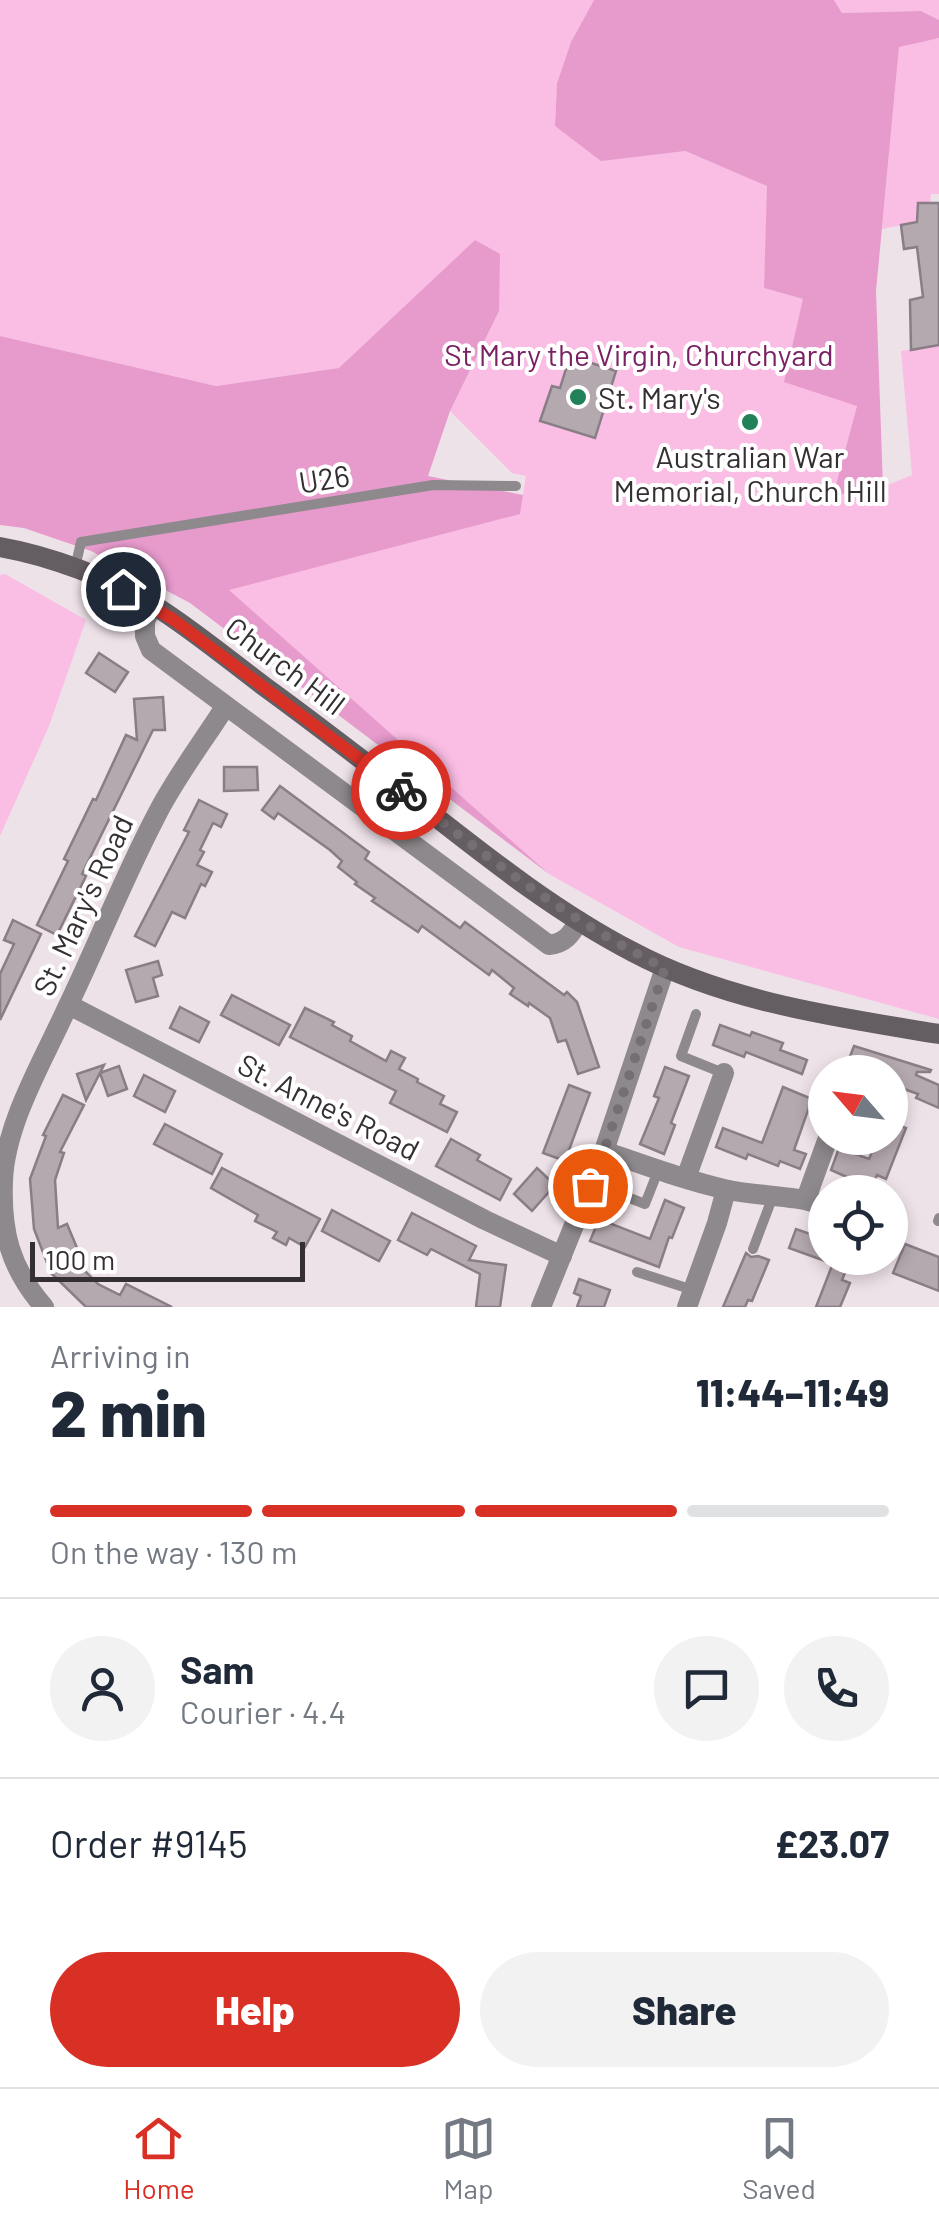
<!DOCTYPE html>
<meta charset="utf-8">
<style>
:root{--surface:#fff;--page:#f2f2f3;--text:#1f2937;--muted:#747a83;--line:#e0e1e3;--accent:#d93025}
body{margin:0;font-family:Barlow,sans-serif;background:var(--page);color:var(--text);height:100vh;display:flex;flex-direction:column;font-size:38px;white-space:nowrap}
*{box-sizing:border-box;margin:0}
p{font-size:32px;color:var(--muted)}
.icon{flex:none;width:55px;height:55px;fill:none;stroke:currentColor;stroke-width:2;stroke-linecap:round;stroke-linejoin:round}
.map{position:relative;height:1307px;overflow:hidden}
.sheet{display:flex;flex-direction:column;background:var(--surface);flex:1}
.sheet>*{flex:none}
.needle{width:65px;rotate:298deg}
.tools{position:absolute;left:808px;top:1055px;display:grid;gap:20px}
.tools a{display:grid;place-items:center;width:100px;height:100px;border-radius:50%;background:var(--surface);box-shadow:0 5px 15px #0003;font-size:50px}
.scale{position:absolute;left:30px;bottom:25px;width:275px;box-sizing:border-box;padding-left:10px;border:5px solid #342f32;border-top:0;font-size:28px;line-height:35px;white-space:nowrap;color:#342f32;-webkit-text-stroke:8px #fff;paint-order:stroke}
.pin{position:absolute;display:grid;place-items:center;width:85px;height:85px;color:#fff;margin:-42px;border:5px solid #fff;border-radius:50%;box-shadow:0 2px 10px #0007}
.courier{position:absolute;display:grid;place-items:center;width:100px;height:100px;margin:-50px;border:8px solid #d93025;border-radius:50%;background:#fff;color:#222;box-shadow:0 2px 12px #0007}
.summary em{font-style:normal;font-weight:800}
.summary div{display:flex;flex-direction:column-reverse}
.summary{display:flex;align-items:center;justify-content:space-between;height:170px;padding:0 50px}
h1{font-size:65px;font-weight:800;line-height:75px}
.bar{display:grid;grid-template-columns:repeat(4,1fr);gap:15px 10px;align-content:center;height:120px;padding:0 50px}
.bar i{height:12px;border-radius:8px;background:var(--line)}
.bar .current{background:var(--accent)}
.bar p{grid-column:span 4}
.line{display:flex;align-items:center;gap:25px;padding:0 50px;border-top:2px solid var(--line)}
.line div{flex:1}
.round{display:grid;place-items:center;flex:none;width:105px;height:105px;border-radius:52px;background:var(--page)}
.primary-button{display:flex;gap:20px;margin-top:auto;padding:20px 50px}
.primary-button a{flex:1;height:115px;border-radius:60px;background:var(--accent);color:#fff;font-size:40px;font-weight:800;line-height:115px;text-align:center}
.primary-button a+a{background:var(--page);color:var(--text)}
.dock{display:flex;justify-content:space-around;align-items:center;height:140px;border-top:2px solid var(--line);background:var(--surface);font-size:28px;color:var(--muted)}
.dock a{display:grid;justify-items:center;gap:5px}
.dock .current{color:var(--accent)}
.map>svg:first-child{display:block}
</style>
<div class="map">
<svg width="939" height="1307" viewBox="0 0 939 1307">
<rect width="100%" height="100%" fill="#eee2e9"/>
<g fill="#fabde4">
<path d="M 0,0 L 594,0 L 571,42 L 557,83 L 555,126 L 601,160 L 684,151 L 768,186 L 764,288 L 803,299 L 857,406 L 834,496 L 883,487 L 912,475 L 901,351 L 939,345 L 939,1019 L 679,947 L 549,874 L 228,590 L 520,513 L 526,476 L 512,473 L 450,411 L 499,311 L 475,240 L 340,368 L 216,386 L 0,336 Z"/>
<path d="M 834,0 L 939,0 L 939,20 L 921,11 L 842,13 Z"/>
<path d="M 939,38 L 939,194 L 931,194 L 930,203 L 918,203 L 917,222 L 882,229 L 899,46 Z"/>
<path d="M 5,574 L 86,620 L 49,726 L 0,836 L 0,575 Z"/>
</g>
<g fill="#e79acc">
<path d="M 594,0 L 834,0 L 842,13 L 921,11 L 939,20 L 939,38 L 899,47 L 876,291 L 883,487 L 833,496 L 857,406 L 784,382 L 803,299 L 764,288 L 767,186 L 685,151 L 601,161 L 555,126 L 557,83 L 571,42 Z"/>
<path d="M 475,240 L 500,254 L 499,311 L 450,411 L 428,476 L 523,495 L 520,514 L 229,590 L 549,874 L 190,603 L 91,551 L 24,528 L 0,525 L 0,336 L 216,386 L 339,368 Z"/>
</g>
<g fill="#b5a9b0" stroke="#897e85" stroke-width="2.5">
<path d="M 918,203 L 939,203 L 939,345 L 911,350 L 910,300 L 923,297 L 917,247 L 904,249 L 901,225 L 917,222 Z"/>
<path d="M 570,356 L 616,371 L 595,438 L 540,421 L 552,386 L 560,388 Z"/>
<path d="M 99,653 L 128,672 L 115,692 L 86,673 Z"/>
<path d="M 163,697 L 165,730 L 153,730 L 82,874 L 86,876 L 57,935 L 37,925 L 68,861 L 64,859 L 93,799 L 96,800 L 126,735 L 137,740 L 134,699 Z"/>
<path d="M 224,767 L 257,767 L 258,790 L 224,791 Z"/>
<path d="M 280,786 L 369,852 L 365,859 L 460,928 L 465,922 L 564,995 L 567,992 L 577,1002 L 599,1067 L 578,1074 L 566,1040 L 558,1042 L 550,1018 L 529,1003 L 528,1006 L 510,994 L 514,988 L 492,970 L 489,975 L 422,926 L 418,932 L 372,901 L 375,898 L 355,884 L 357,882 L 338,867 L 342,861 L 330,850 L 278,813 L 274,819 L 262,810 Z"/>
<path d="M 199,800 L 227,814 L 221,827 L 213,823 L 200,850 L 204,852 L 197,865 L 212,872 L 205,886 L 201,884 L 185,918 L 172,912 L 155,946 L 135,936 L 189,832 L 184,830 Z"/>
<path d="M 13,920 L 41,934 L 0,1020 L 0,974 L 14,944 L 4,940 Z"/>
<path d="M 158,961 L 162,975 L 153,978 L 158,996 L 136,1002 L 126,970 Z"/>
<path d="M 232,995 L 290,1025 L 279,1045 L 221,1015 Z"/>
<path d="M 180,1007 L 209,1022 L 199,1042 L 170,1028 Z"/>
<path d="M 305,1008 L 334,1022 L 332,1025 L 352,1036 L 350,1041 L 386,1061 L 391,1051 L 405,1058 L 399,1069 L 418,1079 L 417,1082 L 444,1096 L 440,1104 L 457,1112 L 447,1132 L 390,1103 L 396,1091 L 290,1037 Z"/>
<path d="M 720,1025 L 750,1036 L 752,1032 L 783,1043 L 780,1050 L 807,1060 L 802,1074 L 746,1052 L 744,1057 L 713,1045 Z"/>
<path d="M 854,1046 L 931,1070 L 930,1072 L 917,1072 L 916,1075 L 939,1085 L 939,1108 L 916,1098 L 918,1094 L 890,1084 L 890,1072 L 844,1072 Z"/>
<path d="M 104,1065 L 100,1073 L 119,1066 L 127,1089 L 108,1096 L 100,1073 L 86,1100 L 77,1074 Z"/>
<path d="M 665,1067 L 689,1076 L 671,1123 L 675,1125 L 664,1154 L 640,1144 L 659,1098 L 654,1096 Z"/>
<path d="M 144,1075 L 175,1091 L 165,1112 L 134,1096 Z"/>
<path d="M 569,1085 L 590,1093 L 565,1161 L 543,1153 Z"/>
<path d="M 783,1087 L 812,1099 L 794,1150 L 806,1154 L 800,1169 L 780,1161 L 778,1166 L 748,1154 L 746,1159 L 716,1147 L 723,1128 L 762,1143 Z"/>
<path d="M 63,1095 L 84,1105 L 60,1152 L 64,1153 L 55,1180 L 58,1228 L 67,1224 L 77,1248 L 67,1253 L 98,1284 L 120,1295 L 126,1284 L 172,1307 L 86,1307 L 51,1273 L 34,1229 L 30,1179 L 46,1136 L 43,1135 Z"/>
<path d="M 890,1122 L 906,1128 L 886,1179 L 877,1175 L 872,1188 L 831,1170 L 839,1148 L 869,1159 L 878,1138 L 890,1138 Z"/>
<path d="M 165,1124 L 222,1154 L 212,1174 L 154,1144 Z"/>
<path d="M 451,1139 L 480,1155 L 477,1160 L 511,1179 L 500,1200 L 436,1166 Z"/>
<path d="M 222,1168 L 320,1219 L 305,1247 L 289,1238 L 286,1245 L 273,1238 L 277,1232 L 255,1221 L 258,1215 L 211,1188 Z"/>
<path d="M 537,1168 L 555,1185 L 532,1211 L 514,1194 Z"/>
<path d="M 665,1200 L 684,1208 L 672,1238 L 669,1237 L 659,1267 L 590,1241 L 599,1219 L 650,1239 Z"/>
<path d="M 332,1210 L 390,1241 L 379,1261 L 322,1231 Z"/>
<path d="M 412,1213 L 476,1246 L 469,1260 L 506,1265 L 500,1307 L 476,1307 L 480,1274 L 431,1249 L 427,1255 L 398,1240 Z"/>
<path d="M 819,1218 L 825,1219 L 825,1261 L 789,1248 L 796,1229 L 813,1235 Z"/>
<path d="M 905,1244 L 939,1257 L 939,1291 L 893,1273 Z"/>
<path d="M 746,1253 L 751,1257 L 758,1256 L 769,1260 L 752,1301 L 748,1300 L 745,1307 L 723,1307 Z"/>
<path d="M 835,1258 L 851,1258 L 842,1280 L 850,1283 L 840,1307 L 816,1307 Z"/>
<path d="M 579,1279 L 610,1290 L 604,1307 L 577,1307 L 581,1296 L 574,1293 Z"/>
</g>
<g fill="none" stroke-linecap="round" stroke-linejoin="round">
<g stroke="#8e898c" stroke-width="10">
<path d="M 75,568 L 81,542 L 433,485 L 516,486"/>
<path d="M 696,1014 L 681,1056 L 723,1073"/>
<path d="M 617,1193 L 645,1204 L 658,1171"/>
<path d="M 938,1221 L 939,1218"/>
<path d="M 890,1223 L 900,1226"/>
<path d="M 753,1249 L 773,1196"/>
<path d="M 637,1272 L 693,1290"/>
</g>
<g stroke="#8e898c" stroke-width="20">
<path d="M 153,605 L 145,621 L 145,636 L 151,650 L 549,945 C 566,943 571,934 579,921"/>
<path d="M 69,1005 L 485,1220 L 562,1256"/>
<path d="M 604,1151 C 644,1165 684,1180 724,1189 C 758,1197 793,1194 825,1206"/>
<path d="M 686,1178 L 724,1073"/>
<path d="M 806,1199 L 828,1138"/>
<path d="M 44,1307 C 10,1268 1,1232 3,1181 C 5,1124 43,1061 66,1010 C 97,946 123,879 156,816 C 175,778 202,743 225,707"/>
<path d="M 541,1307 L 604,1151 L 665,968"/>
<path d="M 687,1307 L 717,1223 L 726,1190"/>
</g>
<path stroke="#645d62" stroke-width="20" d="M 0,547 C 52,556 111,579 155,606 C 193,630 229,660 265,687 C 312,721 358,757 404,792 C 477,849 550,909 633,952 C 727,1002 836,1017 939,1034"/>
</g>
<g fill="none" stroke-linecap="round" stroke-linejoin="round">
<path stroke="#756e72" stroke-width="10" stroke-dasharray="0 18" d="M 401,790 C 485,856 569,921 665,968 L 604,1151 L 590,1186"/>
<path stroke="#d93025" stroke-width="12" d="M 123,589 L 174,620 L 401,790"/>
</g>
<g fill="#218158" stroke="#fff" stroke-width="4">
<circle cx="578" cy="397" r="10"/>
<circle cx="750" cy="422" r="10"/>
</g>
<g text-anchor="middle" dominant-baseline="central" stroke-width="8" stroke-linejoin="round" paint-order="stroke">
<g font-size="30" fill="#792162" stroke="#fff">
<text x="639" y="354">St Mary the Virgin, Churchyard</text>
</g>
<g font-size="30" fill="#342f32" stroke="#fff" text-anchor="start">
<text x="598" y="397">St. Mary's</text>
<text x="750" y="456" text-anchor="middle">Australian War<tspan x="750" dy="34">Memorial, Church Hill</tspan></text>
</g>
<g font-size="30" fill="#342f32" stroke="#fff">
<text transform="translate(324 478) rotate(-9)">U26</text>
<text transform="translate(286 665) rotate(37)">Church Hill</text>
<text transform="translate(82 905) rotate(-65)">St. Mary's Road</text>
<text transform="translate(329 1106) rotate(27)">St. Anne's Road</text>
</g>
</g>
</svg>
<div class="tools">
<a><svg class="needle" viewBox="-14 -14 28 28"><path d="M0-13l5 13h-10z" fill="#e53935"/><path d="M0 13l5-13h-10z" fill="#747a83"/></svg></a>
<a><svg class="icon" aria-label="locate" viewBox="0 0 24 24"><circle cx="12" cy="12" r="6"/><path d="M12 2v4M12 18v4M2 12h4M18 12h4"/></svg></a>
</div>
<div class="scale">100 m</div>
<div class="pin" style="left:590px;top:1186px;background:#ea580c"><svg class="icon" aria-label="bag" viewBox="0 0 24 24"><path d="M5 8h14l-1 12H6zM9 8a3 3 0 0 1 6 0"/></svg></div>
<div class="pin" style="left:123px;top:589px;background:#1f2937"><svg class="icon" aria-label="home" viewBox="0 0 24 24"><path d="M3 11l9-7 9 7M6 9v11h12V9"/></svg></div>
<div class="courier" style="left:401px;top:790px"><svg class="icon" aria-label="bike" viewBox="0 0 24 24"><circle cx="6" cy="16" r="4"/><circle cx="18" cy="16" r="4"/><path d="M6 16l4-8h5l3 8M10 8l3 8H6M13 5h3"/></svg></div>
</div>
<section class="sheet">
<div class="summary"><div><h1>2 min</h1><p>Arriving in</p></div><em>11:44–11:49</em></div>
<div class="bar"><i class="current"></i><i class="current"></i><i class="current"></i><i></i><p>On the way · 130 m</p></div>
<div class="line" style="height:180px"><a class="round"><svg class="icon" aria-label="person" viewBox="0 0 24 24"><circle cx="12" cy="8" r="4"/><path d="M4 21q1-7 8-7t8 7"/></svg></a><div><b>Sam</b><p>Courier · 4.4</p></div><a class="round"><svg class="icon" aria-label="chat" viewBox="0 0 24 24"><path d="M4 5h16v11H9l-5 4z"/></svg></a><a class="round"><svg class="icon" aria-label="phone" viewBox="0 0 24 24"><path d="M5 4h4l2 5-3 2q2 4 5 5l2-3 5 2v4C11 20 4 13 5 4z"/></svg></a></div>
<div class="line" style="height:130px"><div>Order #9145</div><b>£23.07</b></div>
<div class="primary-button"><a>Help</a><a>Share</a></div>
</section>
<nav class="dock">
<a class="current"><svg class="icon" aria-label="home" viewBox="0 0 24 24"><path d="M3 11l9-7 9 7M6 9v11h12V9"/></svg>Home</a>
<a><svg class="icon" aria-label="map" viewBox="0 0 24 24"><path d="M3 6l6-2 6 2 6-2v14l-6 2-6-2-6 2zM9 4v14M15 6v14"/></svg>Map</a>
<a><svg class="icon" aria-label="saved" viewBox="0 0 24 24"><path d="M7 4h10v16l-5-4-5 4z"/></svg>Saved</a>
</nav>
